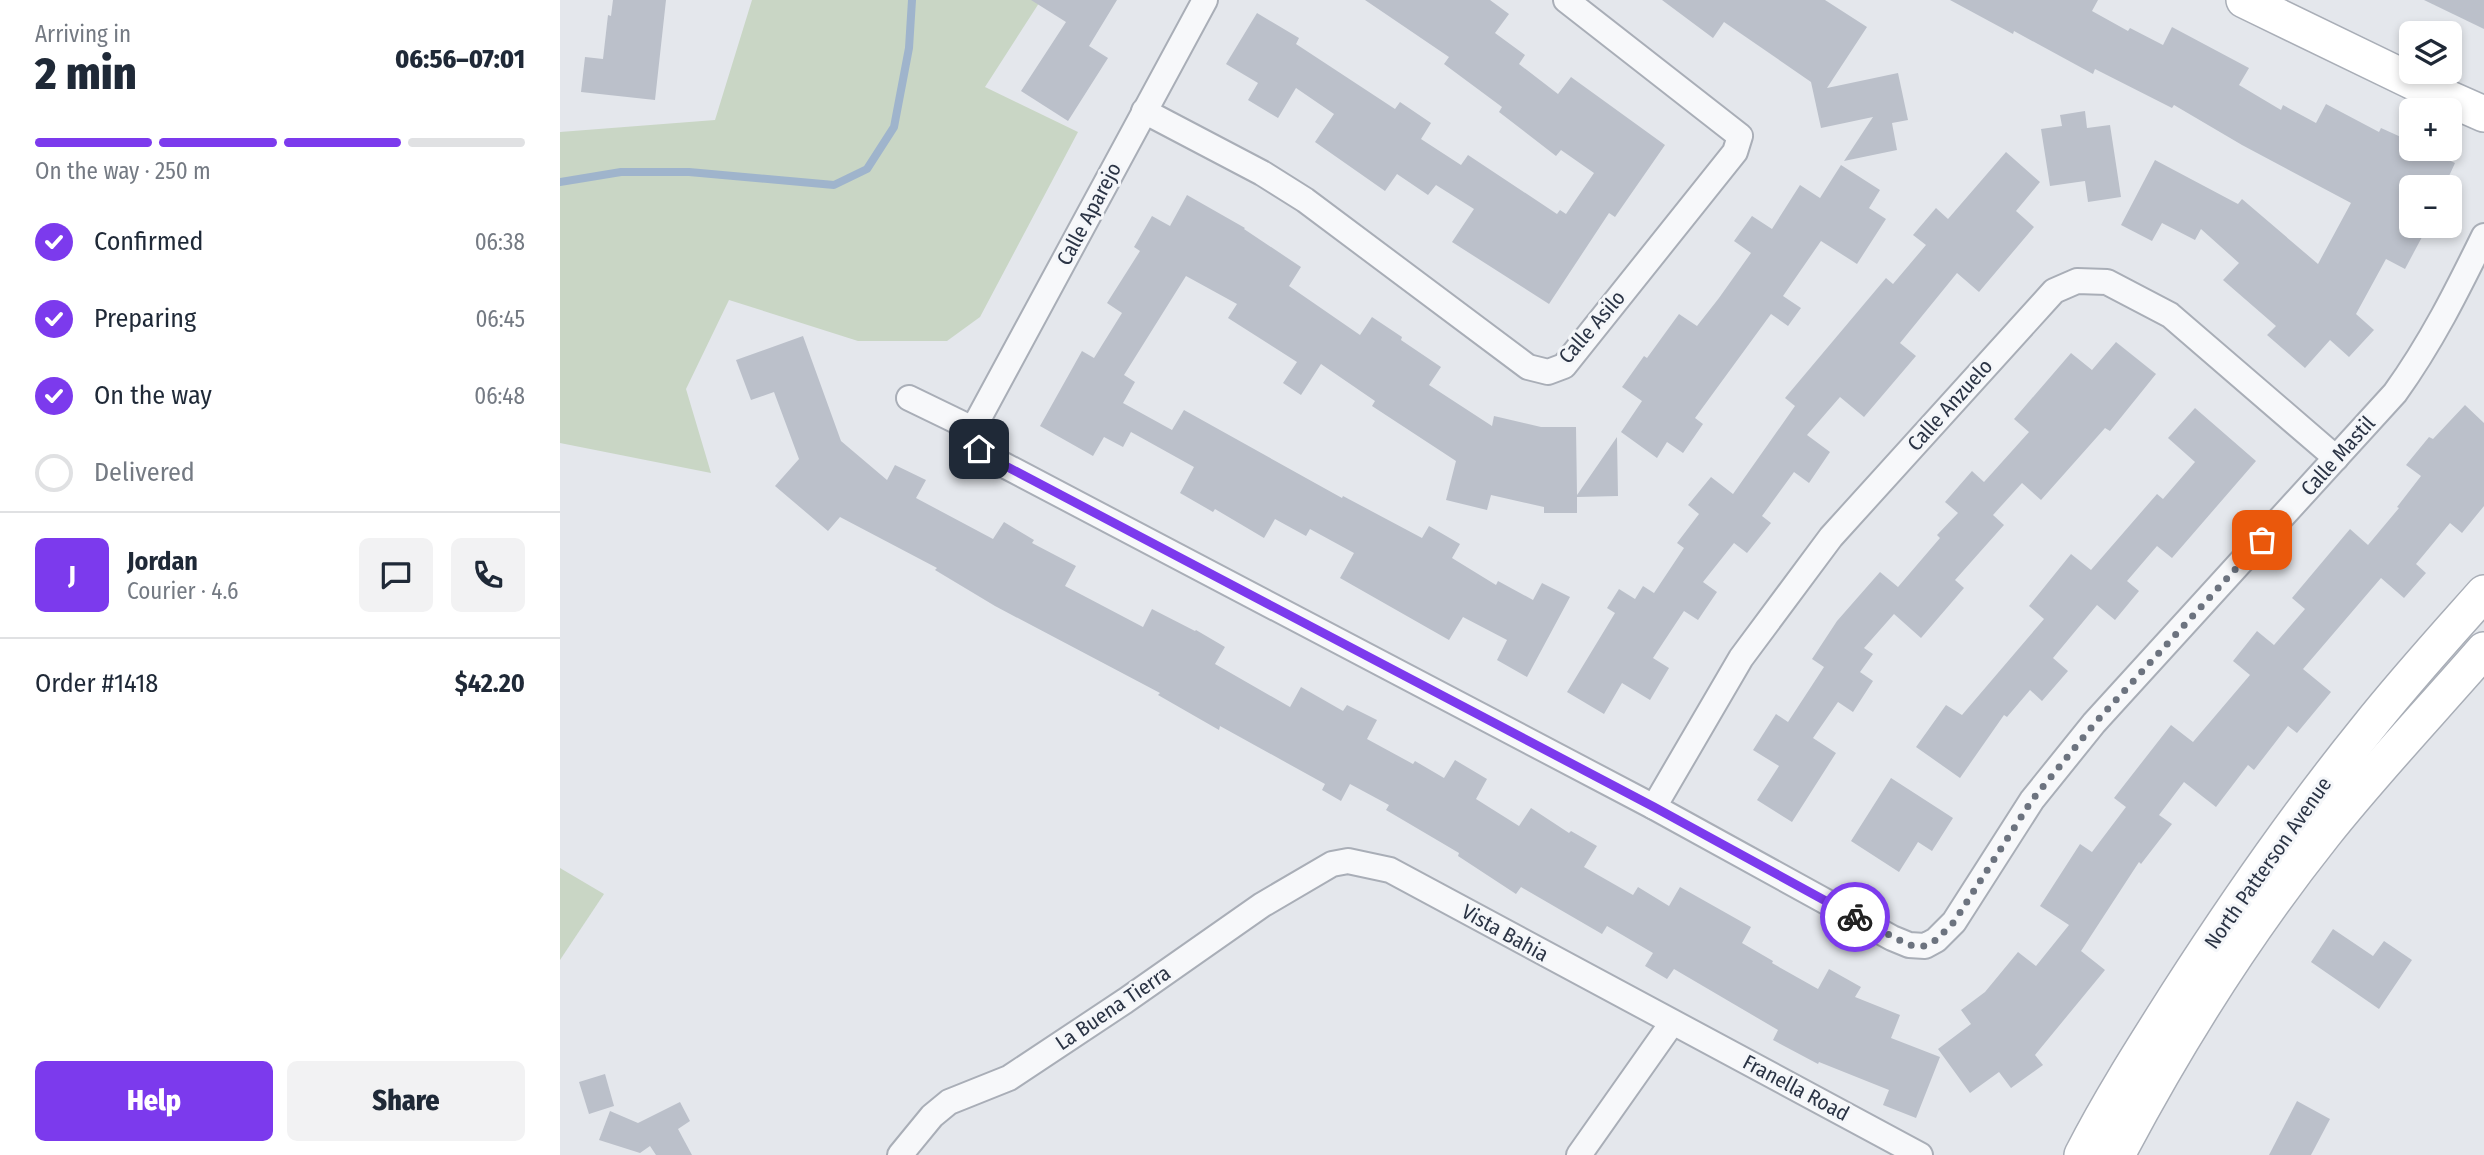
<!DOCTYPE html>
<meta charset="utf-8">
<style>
:root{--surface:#fff;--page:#f2f2f3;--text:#1f2937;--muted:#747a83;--line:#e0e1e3;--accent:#7c3aed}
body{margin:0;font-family:"Fira Sans Condensed",sans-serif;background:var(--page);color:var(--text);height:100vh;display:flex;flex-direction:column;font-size:26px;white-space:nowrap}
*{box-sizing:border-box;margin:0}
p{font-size:23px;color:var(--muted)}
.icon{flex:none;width:38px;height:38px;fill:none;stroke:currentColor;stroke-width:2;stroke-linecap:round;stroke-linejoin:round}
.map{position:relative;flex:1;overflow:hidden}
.side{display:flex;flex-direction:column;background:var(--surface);width:560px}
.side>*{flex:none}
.controls{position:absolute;left:1839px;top:21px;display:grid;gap:14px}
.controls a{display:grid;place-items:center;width:63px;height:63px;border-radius:10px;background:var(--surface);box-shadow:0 4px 10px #0003;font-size:35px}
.pin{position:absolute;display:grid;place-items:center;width:60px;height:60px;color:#fff;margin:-30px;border-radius:14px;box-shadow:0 4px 10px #0006}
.courier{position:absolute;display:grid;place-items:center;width:70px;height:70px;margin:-35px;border:5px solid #7c3aed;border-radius:50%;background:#fff;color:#222;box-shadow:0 2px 9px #0007}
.summary em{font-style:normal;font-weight:800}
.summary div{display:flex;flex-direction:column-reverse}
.summary{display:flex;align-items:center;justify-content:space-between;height:119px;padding:0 35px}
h1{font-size:46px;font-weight:800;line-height:52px}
.bar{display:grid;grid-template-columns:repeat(4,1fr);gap:10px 7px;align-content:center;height:84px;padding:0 35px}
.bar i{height:9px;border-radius:5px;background:var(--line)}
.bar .selected{background:var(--accent)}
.bar p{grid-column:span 4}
.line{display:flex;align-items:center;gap:18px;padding:0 35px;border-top:2px solid var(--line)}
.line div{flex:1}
.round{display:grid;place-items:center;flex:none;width:74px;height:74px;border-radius:10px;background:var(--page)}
ol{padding:0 35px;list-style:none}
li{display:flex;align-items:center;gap:21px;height:77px}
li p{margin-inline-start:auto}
li .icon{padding:7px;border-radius:50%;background:var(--accent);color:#fff;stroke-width:4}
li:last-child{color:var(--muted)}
li i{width:38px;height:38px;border:4px solid var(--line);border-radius:50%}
.button{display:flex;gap:14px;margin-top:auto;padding:14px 35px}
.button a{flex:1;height:80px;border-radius:10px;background:var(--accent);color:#fff;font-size:28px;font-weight:800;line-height:80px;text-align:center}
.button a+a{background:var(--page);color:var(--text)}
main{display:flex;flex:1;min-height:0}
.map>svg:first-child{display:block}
</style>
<main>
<section class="side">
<div class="summary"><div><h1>2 min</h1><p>Arriving in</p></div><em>06:56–07:01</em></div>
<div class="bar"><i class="selected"></i><i class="selected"></i><i class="selected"></i><i></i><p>On the way · 250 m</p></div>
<ol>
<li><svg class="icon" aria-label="check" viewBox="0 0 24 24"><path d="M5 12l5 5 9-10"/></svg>Confirmed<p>06:38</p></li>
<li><svg class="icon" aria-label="check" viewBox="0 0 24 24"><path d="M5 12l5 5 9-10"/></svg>Preparing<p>06:45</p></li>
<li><svg class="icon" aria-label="check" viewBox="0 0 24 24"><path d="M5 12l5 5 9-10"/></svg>On the way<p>06:48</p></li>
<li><i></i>Delivered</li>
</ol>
<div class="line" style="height:126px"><b class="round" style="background:var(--accent);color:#fff">J</b><div><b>Jordan</b><p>Courier · 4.6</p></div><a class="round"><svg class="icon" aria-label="chat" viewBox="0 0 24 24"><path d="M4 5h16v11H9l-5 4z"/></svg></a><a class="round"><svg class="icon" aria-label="phone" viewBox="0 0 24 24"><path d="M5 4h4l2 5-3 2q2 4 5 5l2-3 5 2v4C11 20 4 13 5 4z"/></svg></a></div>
<div class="line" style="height:91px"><div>Order #1418</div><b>$42.20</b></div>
<div class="button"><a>Help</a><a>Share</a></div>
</section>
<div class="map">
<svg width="1924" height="1155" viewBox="0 0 1924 1155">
<rect width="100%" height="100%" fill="#e4e7ec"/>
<g fill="#c9d6c5">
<path d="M 192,0 L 481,0 L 425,87 L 518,132 L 420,317 L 387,341 L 298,341 L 169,300 L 126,389 L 151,473 L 0,443 L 0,132 L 155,120 Z"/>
<path d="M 0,868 L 44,894 L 0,960 Z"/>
</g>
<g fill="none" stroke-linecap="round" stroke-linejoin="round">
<path stroke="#9fb4cc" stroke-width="8" d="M 0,182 L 61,172 L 129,172 L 274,185 L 307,169 L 334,127 L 349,48 L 352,0"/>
</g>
<g fill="#bbc0ca">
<path d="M 53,0 L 106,0 L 95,100 L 21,92 L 25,57 L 43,59 L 48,15 L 51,16 Z"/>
<path d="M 471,0 L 557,0 L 529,46 L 548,58 L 508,121 L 461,91 L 506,22 Z"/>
<path d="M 805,0 L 930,0 L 949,14 L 935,33 L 965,55 L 959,64 L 998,94 L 1011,77 L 1105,145 L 1055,217 L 1049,213 L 989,304 L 892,242 L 914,209 L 876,185 L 868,195 L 837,174 L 825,191 L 755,142 L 774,114 L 736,88 L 718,118 L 688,100 L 698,83 L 666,64 L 697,13 L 739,38 L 736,44 L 835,109 L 840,102 L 871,123 L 861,139 L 901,165 L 908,155 L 997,214 L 1000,210 L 1006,214 L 1034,173 L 1001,150 L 996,156 L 939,112 L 942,107 L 884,64 L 889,57 Z"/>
<path d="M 1102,0 L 1265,0 L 1307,27 L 1267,88 L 1338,73 L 1348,120 L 1332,123 L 1337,150 L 1284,161 L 1313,117 L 1261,128 L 1251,82 L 1164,22 L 1153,38 Z"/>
<path d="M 1390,0 L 1538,0 L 1532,11 L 1568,31 L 1570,28 L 1603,45 L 1612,27 L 1689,68 L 1679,85 L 1721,110 L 1723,105 L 1756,123 L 1766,104 L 1819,132 L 1821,128 L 1852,142 L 1852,149 L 1866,149 L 1895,163 L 1884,187 L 1852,187 L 1852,231 L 1862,237 L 1845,269 L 1826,259 L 1796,314 L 1814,330 L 1789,357 L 1770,340 L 1745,368 L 1707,335 L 1716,326 L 1663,280 L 1679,263 L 1641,229 L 1635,240 L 1602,223 L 1592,241 L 1561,225 L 1595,160 L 1678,204 L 1682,199 L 1758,264 L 1791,203 L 1682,145 L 1614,105 L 1612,108 L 1535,69 L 1533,74 L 1454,31 L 1453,34 Z"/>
<path d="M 1864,0 L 1924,0 L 1924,29 Z"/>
<path d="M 1525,111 L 1527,128 L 1550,125 L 1561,197 L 1528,202 L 1525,181 L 1490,186 L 1481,129 L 1502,126 L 1500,115 Z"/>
<path d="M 1446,152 L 1480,182 L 1456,211 L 1474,227 L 1419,292 L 1397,273 L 1340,343 L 1356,356 L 1304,417 L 1280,397 L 1247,435 L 1270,452 L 1249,483 L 1234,472 L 1202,516 L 1211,523 L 1187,553 L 1174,543 L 1143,582 L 1157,592 L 1138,620 L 1124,611 L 1093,658 L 1109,668 L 1090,700 L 1062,683 L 1044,714 L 1007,692 L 1055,613 L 1047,608 L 1059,589 L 1075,599 L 1083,586 L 1094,593 L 1124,548 L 1117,543 L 1139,514 L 1128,505 L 1151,477 L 1173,494 L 1235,406 L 1225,398 L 1326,278 L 1333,284 L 1366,245 L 1353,235 L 1376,208 L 1388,219 Z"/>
<path d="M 1281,165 L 1320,190 L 1309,208 L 1326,219 L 1297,264 L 1261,241 L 1223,296 L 1241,308 L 1228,326 L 1211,314 L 1135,418 L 1143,424 L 1123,453 L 1107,442 L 1097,458 L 1061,432 L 1082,401 L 1062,387 L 1084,356 L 1087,358 L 1119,314 L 1137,326 L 1159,298 L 1191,253 L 1174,241 L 1192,216 L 1212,229 L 1240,185 L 1260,198 Z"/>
<path d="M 627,195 L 685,228 L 684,229 L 741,267 L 729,286 L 800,335 L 812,317 L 842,337 L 841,340 L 881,367 L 869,385 L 932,426 L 934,416 L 981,427 L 1016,427 L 1017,495 L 1057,437 L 1058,496 L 1017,497 L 1017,513 L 984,513 L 984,507 L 931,495 L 927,510 L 886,500 L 896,461 L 812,406 L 815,401 L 761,364 L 741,395 L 723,383 L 737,362 L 668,318 L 677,304 L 626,276 L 564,375 L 575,382 L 563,403 L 612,430 L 624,410 L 782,498 L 783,496 L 862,538 L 869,526 L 900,544 L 892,558 L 936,585 L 938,581 L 973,600 L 982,583 L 1010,597 L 967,677 L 937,660 L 947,640 L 903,617 L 889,640 L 780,578 L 794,553 L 750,529 L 746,536 L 715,519 L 704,538 L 655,509 L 653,512 L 620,493 L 634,467 L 571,432 L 563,447 L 544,437 L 533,456 L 480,426 L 522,351 L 534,358 L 562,313 L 547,303 L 580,251 L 574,247 L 592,216 L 610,226 Z"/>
<path d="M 243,336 L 281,441 L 327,480 L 335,465 L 366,480 L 356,498 L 433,539 L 444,522 L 474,540 L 472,543 L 516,566 L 505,586 L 583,627 L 592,609 L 635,631 L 636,630 L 665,647 L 655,664 L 730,707 L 741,687 L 783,711 L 787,705 L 817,720 L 807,739 L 853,764 L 855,761 L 884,778 L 895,760 L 927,779 L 916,799 L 959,826 L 971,808 L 1009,833 L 1011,831 L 1037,846 L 1024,867 L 1073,895 L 1078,887 L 1109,906 L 1120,887 L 1191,927 L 1182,943 L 1213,961 L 1212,963 L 1258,989 L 1269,969 L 1301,987 L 1295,997 L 1340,1015 L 1331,1038 L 1380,1057 L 1356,1118 L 1323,1105 L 1329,1090 L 1259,1062 L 1258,1064 L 1213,1040 L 1218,1030 L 1114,969 L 1107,979 L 1085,966 L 1093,953 L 1047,926 L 1042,934 L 961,887 L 956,894 L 898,856 L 899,853 L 826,810 L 829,805 L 790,784 L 781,801 L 762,790 L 765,784 L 660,726 L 659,730 L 598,695 L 600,693 L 435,606 L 375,570 L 377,568 L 280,517 L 268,531 L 215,486 L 239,459 L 214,392 L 191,400 L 176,360 Z"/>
<path d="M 1556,342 L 1596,374 L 1550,431 L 1545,428 L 1481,500 L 1462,483 L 1433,515 L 1444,525 L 1395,580 L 1404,588 L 1361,638 L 1334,614 L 1304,648 L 1313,654 L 1300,672 L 1313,681 L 1293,712 L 1278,702 L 1253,738 L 1276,753 L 1232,822 L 1197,800 L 1219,766 L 1193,750 L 1216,714 L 1228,722 L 1264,667 L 1252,659 L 1277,621 L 1320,572 L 1338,587 L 1380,538 L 1377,535 L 1398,513 L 1385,502 L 1412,471 L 1424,482 L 1469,432 L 1454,419 L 1511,353 L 1532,370 Z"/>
<path d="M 1905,405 L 1924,423 L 1924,506 L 1902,533 L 1890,523 L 1856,564 L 1866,573 L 1844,598 L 1821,578 L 1743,669 L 1771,692 L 1737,733 L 1728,726 L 1694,770 L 1688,765 L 1656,807 L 1624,782 L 1599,815 L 1612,824 L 1581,864 L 1579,862 L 1521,951 L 1545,970 L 1475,1055 L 1483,1065 L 1451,1088 L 1439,1072 L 1410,1093 L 1378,1049 L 1411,1024 L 1401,1010 L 1425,992 L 1458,952 L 1476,966 L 1509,925 L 1480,906 L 1520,844 L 1532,852 L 1566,807 L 1554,798 L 1611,725 L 1633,742 L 1690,675 L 1673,661 L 1697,631 L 1714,645 L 1745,609 L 1732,598 L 1790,529 L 1808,545 L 1839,508 L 1837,507 L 1861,476 L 1846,465 L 1869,437 L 1873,439 Z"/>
<path d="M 1635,408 L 1696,461 L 1612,558 L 1597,546 L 1567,581 L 1579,591 L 1555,620 L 1537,605 L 1493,658 L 1508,671 L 1482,701 L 1470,690 L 1447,717 L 1444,715 L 1400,778 L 1356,747 L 1386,705 L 1402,715 L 1484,619 L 1469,606 L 1511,554 L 1531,570 L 1597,494 L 1603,499 L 1635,462 L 1608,438 Z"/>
<path d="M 1331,778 L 1393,818 L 1372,851 L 1358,842 L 1339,872 L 1291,841 Z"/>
<path d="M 1773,929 L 1813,956 L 1824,941 L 1852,960 L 1819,1009 L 1751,962 Z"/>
<path d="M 45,1074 L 54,1106 L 29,1114 L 19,1082 Z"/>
<path d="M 1737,1101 L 1770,1119 L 1751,1155 L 1709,1155 Z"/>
<path d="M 120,1102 L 130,1121 L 118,1129 L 132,1155 L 96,1155 L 90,1146 L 80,1153 L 39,1140 L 50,1111 L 78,1123 Z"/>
</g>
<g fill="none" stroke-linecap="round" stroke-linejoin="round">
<g stroke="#a9aeb7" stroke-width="28">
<g id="street">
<path d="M 584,111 L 702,173 L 745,200 L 968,367 L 988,372 L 1004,366 L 1175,152 L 1180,136 L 1006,0"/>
<path d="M 349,398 L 413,429"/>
<path d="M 413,429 L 419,449 L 440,463 L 1094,807 L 1332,938 L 1349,945 L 1365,946 L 1376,940 L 1394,922 L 1472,800 L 1534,723 L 1835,393 C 1871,343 1897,291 1924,236"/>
<path d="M 413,429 L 645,0"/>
<path d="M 1094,807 L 1181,658 L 1271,537 L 1494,291 L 1517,281 L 1547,282 L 1610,315 L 1776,458"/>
<path d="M 340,1155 L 372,1116 L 389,1102 L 449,1078 L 565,1001 L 702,905 L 772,864 L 788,861 L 830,870 L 1360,1155"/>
<path d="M 1019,1155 L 1112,1023"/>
</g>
</g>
<g stroke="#a9aeb7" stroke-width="38">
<g id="secondary">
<path d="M 1684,0 L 1874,92 L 1924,114"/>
<path d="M 1522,1155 C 1550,1100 1584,1047 1617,995 C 1676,903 1738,814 1806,730 C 1843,683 1884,638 1924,593"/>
<path d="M 1557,1155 C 1615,1045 1686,932 1764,834 C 1814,771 1871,711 1924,650"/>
</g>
</g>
<use href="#street" stroke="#f7f8fa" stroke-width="24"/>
<use href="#secondary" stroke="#fff" stroke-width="35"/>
</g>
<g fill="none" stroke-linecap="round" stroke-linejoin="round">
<path stroke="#6c737f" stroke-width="7" stroke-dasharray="0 12.6" d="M 1295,917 L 1349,945 L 1365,946 L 1376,940 L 1394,922 L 1472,800 L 1535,723 L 1702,540"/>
<path stroke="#7c3aed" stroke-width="9" d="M 419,449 L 440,463 L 1094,807 L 1295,917"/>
</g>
<g text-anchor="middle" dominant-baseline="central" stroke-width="6" stroke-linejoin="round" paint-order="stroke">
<g font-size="21" fill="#2b3445" stroke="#f4f6f9">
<text transform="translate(529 214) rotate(-62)">Calle Aparejo</text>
<text transform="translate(1032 327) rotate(-49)">Calle Asilo</text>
<text transform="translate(1390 405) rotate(-48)">Calle Anzuelo</text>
<text transform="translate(1778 456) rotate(-48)">Calle Mastil</text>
<text transform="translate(1708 863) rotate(-55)">North Patterson Avenue</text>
<text transform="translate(945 933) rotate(29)">Vista Bahia</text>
<text transform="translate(553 1008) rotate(-34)">La Buena Tierra</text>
<text transform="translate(1236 1088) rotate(28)">Franella Road</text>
</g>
</g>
</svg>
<div class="controls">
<a><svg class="icon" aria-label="layers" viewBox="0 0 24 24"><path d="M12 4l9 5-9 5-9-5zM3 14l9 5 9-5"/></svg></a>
<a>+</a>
<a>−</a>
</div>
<div class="pin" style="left:1702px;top:540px;background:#ea580c"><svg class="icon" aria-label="bag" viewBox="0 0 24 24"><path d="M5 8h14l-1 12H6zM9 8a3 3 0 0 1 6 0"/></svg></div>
<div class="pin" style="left:419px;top:449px;background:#1f2937"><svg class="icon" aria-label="home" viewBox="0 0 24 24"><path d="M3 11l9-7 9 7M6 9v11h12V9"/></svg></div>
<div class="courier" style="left:1295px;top:917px"><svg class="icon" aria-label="bike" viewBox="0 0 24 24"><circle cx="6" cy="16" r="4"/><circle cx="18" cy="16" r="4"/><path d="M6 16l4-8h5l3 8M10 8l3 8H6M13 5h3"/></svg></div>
</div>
</main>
